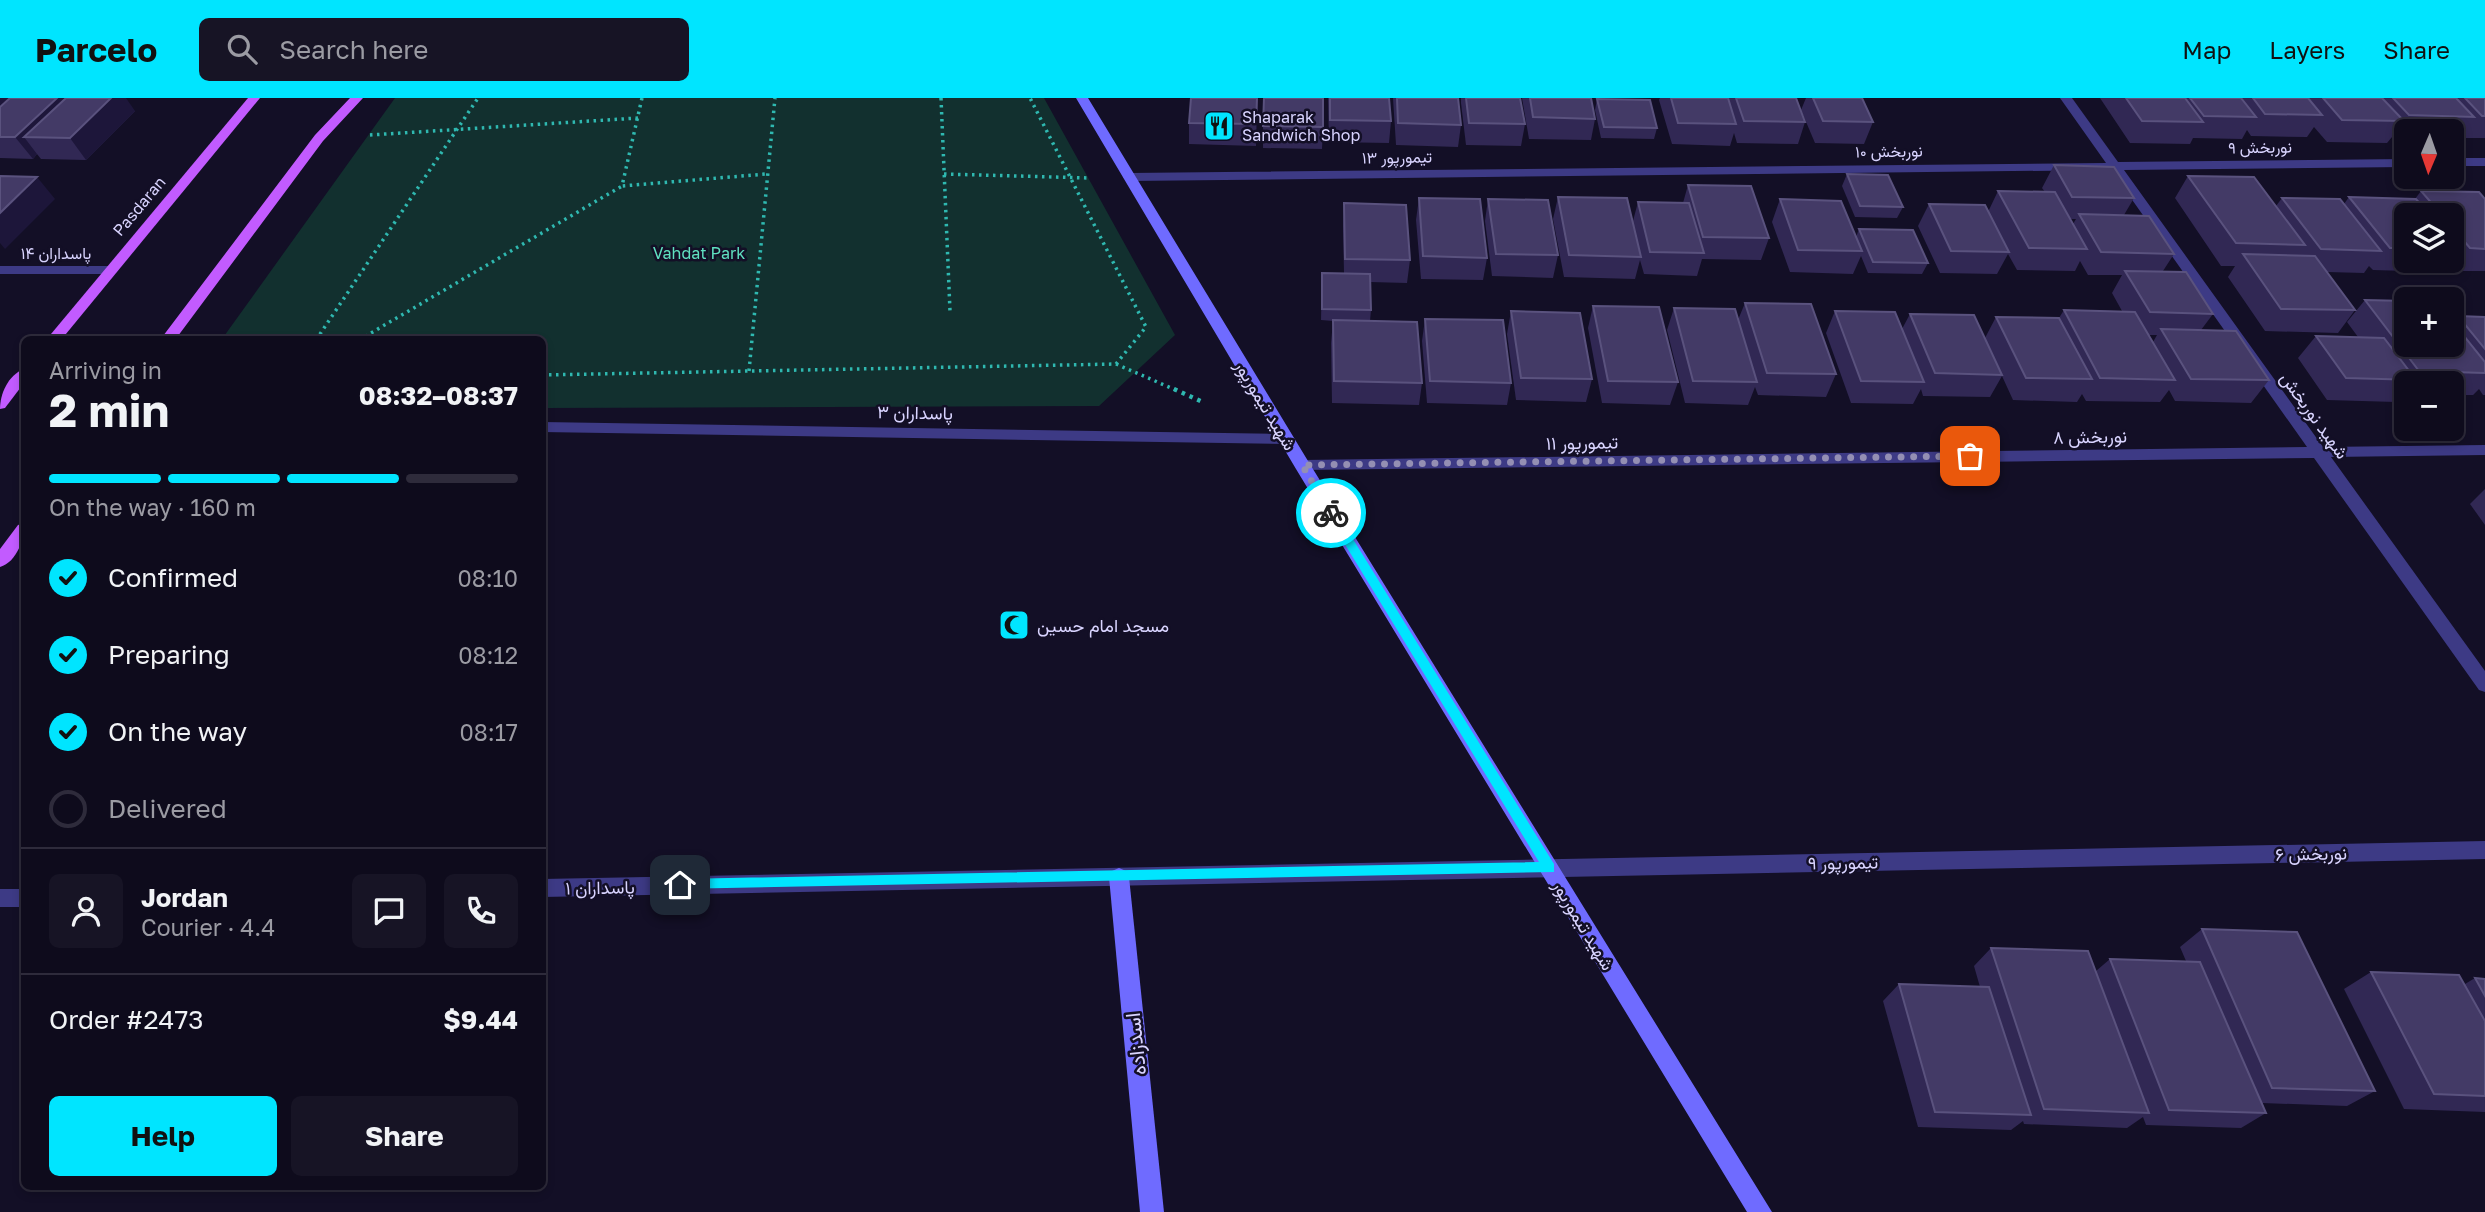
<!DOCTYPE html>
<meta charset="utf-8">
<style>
:root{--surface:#0e0b1c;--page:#171425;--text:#f1f3f6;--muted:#9b9ba3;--line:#2e2b3b;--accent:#00e5ff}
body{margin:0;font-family:"Golos Text",Vazirmatn,sans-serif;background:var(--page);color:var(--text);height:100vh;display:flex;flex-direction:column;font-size:26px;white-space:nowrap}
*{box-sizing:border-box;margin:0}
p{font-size:23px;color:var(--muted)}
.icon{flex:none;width:38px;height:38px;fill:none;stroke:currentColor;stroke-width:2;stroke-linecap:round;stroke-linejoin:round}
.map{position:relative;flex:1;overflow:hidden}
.details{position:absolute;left:21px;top:238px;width:525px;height:854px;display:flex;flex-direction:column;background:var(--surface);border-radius:10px;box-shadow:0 4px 10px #0003,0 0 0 2px var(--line)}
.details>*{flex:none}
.needle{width:46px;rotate:182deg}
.controls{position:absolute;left:2394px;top:21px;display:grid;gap:14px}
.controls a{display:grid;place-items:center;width:70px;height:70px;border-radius:10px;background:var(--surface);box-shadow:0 4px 10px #0003,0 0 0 2px var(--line);font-size:35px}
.pin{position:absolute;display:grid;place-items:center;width:60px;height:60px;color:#fff;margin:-30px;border-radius:14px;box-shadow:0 4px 10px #0006}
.courier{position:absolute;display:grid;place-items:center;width:70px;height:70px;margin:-35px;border:5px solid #00e5ff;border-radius:50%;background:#fff;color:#222;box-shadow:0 2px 9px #0007}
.overview em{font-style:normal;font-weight:700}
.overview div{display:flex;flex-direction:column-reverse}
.overview{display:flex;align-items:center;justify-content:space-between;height:119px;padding:0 28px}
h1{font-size:46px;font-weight:700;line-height:52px}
.bar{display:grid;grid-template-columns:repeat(4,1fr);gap:10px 7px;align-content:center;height:84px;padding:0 28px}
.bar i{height:9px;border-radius:5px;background:var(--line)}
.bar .current{background:var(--accent)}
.bar p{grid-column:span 4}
.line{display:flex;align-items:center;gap:18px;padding:0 28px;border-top:2px solid var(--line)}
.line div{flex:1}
.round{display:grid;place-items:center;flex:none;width:74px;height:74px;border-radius:10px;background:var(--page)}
ol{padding:0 28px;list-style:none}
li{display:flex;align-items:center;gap:21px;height:77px}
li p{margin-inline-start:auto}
li .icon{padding:7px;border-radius:50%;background:var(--accent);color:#111;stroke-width:4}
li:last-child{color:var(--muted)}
li i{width:38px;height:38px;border:4px solid var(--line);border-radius:50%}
.primary-button{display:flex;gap:14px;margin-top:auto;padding:14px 28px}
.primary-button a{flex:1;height:80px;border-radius:10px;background:var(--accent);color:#111;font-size:28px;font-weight:700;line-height:80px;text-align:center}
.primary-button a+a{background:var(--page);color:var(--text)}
header{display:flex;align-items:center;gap:42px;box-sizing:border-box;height:98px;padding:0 35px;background:var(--accent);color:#111}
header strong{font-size:33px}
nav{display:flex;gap:38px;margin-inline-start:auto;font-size:24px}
.search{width:490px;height:63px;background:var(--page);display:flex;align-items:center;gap:18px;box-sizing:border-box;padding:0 24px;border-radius:10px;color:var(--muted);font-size:26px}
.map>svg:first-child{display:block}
</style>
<header>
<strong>Parcelo</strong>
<div class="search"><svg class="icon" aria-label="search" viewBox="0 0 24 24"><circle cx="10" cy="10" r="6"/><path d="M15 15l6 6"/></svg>Search here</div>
<nav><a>Map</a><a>Layers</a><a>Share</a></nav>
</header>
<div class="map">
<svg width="2485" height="1114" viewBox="0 0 2485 1114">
<rect width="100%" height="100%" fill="#130f26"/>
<path fill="#12302f" d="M 395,0 L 1044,0 L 1175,237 L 1099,308 L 543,310 L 542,242 L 222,241 Z"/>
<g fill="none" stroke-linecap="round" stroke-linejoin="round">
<g stroke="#2fb8b0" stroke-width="3.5" stroke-dasharray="2.5 4.5" stroke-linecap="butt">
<path d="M 642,0 L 622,88 L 766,76"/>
<path d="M 941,0 L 950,213"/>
<path d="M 370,37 L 638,20"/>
<path d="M 944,76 L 1090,80"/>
<path d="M 316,242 L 478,0"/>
<path d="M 359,242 L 622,88"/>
<path d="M 1116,266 L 1178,293"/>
<path d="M 749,273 L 775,0"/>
<path d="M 542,277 L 1116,266 L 1146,229 L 1030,0"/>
</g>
<path stroke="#2fb8b0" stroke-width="4.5" stroke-dasharray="3.5 5" stroke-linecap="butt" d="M 1174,291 L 1205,305"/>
<g fill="#3d3a85" fill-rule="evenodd">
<path d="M 2060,0 L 2072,0 L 2118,64 L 2406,61 L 2406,69 L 2124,72 L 2323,349 L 2485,347 L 2485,357 L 2331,359 L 2485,573 L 2485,594 L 2479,592 L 2314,360 L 1302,372 L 1294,367 L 1302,362 L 2307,349 L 2111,72 L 1129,83 L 1123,79 L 1129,75 L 2106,65 Z"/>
<rect x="2452" y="60" width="33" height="8"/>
<path d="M 0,168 L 111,168 L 118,172 L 111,176 L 0,176 Z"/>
<path d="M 542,324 L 1286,336 L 1294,341 L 1286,346 L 542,334 Z"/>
<path d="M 2485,743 L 2485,761 L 542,799 L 542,781 Z"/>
<rect x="0" y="791" width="24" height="18"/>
</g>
<g fill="#6f6bff" fill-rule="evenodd">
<path d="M 1076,0 L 1088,0 L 1308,363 L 1772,1114 L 1747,1114 L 1296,371 Z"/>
<path d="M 1119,770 L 1126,773 L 1129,779 L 1164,1114 L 1140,1114 L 1109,779 L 1112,773 Z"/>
</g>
<g fill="#c25bff" fill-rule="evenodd">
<path d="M 248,0 L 260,0 L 61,242 L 46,242 Z"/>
<path d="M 350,0 L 363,0 L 323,43 L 175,242 L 160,242 L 315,37 Z"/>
<path d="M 24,271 L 24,285 L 5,310 L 0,311 C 0,296 8,277 24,271 Z"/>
<path d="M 24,425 C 25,440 17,464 0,469 L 0,451 L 18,427 Z"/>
</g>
</g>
<g fill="#312854" fill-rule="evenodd">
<path d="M 0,0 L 64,0 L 65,1 L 135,13 L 86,62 L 41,61 L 37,56 L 33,61 L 0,60 Z"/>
<path d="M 1258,0 L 1256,48 L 1189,46 L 1189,25 Z"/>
<path d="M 1328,0 L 1389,0 L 1391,23 L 1389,45 L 1329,44 Z"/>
<path d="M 1393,0 L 1458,0 L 1461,27 L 1458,49 L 1396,47 Z"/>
<path d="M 1461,0 L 1520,0 L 1525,26 L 1521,48 L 1466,47 L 1461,5 Z"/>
<path d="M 1522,0 L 1591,0 L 1595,21 L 1591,42 L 1529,41 Z"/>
<path d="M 1660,0 L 1796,0 L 1805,24 L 1798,46 L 1737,45 L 1734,35 L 1730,48 L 1672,46 L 1659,2 Z"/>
<path d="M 1806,0 L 1862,0 L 1873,24 L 1864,46 L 1815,45 L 1801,12 Z"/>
<path d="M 2100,0 L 2485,0 L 2485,40 L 2465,40 L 2461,36 L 2457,41 L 2452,41 L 2452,33 L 2406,33 L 2406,40 L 2392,39 L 2387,45 L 2327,44 L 2314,29 L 2307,39 L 2251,38 L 2247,32 L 2242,41 L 2193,40 L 2190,46 L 2130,45 Z"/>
<path d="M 1597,1 L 1657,30 L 1654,41 L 1601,40 L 1595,12 Z"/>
<path d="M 1263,28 L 1323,29 L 1322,51 L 1263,50 Z"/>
<path d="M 2054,67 L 2134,100 L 2124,117 L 2174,156 L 2163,173 L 2213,216 L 2201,232 L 2269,282 L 2251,305 L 2175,303 L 2169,292 L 2160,304 L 2086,303 L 2082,296 L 2077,304 L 2013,302 L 2002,278 L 1990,299 L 1923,298 L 1921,291 L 1913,306 L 1851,305 L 1826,235 L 1835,213 L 1902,231 L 1910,216 L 1985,240 L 1996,219 L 2059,220 L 2064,212 L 2122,213 L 2112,195 L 2122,177 L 2088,177 L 2080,163 L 2075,173 L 2017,172 L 2008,156 L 1997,176 L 1940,175 L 1918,128 L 1929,106 L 1988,114 L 1998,93 L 2045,94 L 2042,90 ZM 2070,121 L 2076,121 L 2073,126 ZM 2149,237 L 2157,237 L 2153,244 Z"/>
<path d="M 1847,76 L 1903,109 L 1897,120 L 1855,119 L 1842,88 Z"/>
<path d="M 2188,78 L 2276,108 L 2282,100 L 2344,106 L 2349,99 L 2415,101 L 2421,93 L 2485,101 L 2485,173 L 2452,173 L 2447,167 L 2441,174 L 2373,172 L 2369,168 L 2364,175 L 2327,174 L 2355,212 L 2338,235 L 2265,233 L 2228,179 L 2235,168 L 2221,168 L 2175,100 ZM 2406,117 L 2452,117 L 2452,163 L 2406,163 Z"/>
<path d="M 1688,87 L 1769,140 L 1761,162 L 1702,161 L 1697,178 L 1644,176 L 1640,162 L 1635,181 L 1564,179 L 1553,121 L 1558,99 L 1633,123 L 1638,104 L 1683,105 Z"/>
<path d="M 1419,100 L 1487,160 L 1483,182 L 1421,181 L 1416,122 Z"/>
<path d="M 1488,101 L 1558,157 L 1553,180 L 1492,178 L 1485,123 Z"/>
<path d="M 1780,101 L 1856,139 L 1859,131 L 1928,165 L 1922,176 L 1868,175 L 1861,158 L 1853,176 L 1790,174 L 1772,124 Z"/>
<path d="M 1344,105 L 1410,162 L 1407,185 L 1370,184 L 1371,212 L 1370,223 L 1422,285 L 1419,307 L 1332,305 L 1331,245 L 1333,223 L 1321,222 L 1322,175 L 1344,175 L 1343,128 Z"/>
<path d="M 2365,202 L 2453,224 L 2458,218 L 2485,219 L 2485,297 L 2483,297 L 2479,291 L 2473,297 L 2452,297 L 2452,285 L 2406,285 L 2406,296 L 2403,296 L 2396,304 L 2327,302 L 2298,260 L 2316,238 L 2358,239 L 2347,224 Z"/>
<path d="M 1745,205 L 1836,276 L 1826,299 L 1758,297 L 1755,289 L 1748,307 L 1685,305 L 1667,232 L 1674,210 L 1738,222 Z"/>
<path d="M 1593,208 L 1678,284 L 1670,307 L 1602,305 L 1588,230 Z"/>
<path d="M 1511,213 L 1592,281 L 1586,304 L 1516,302 L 1507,236 Z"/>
<path d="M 1425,221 L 1511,285 L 1507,307 L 1427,305 L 1422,243 Z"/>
<path d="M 2485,391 L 2485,427 L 2470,406 Z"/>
<path d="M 2202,831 L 2375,993 L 2347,1008 L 2262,1005 L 2266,1015 L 2241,1030 L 2146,1027 L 2143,1019 L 2127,1030 L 2024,1026 L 2023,1023 L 2011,1032 L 1918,1029 L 1883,903 L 1899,886 L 1980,889 L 1974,868 L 1991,850 L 2096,873 L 2110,861 L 2186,863 L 2180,849 Z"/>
<path d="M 2371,874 L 2465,886 L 2475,880 L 2485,881 L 2485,1014 L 2404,1011 L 2344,891 Z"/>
</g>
<g fill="#1d163a">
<path d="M 0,0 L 13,0 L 0,36 Z"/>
<path d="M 57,0 L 64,0 L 77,18 L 24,39 L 37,56 L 33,61 L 15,39 Z"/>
<path d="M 111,0 L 126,0 L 135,13 L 86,62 L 70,40 Z"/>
<path d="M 1257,0 L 1258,0 L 1256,48 L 1256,26 Z"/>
<path d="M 37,79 L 55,101 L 5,151 L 0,145 L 0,115 Z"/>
</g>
<g fill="#433a66" stroke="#5a527e" stroke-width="2">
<path d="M 10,0 L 57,0 L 15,39 L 0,39 L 0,9 Z"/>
<path d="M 66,0 L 111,0 L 70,40 L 24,39 Z"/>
<path d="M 1191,0 L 1257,0 L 1256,26 L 1189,25 Z"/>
<path d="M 1264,0 L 1323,0 L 1323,29 L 1263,28 Z"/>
<path d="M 1330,0 L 1389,0 L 1391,23 L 1330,22 Z"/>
<path d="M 1397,0 L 1458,0 L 1461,27 L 1398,25 Z"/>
<path d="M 1466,0 L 1520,0 L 1525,26 L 1469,25 Z"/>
<path d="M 1530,0 L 1591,0 L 1595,21 L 1533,19 Z"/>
<path d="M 1671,0 L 1728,0 L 1736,26 L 1678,25 Z"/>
<path d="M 1736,0 L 1796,0 L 1805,24 L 1744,23 Z"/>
<path d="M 1813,0 L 1862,0 L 1873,24 L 1823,23 Z"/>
<path d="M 2126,0 L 2185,0 L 2203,24 L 2142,23 Z"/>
<path d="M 2190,0 L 2241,0 L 2256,19 L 2204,18 Z"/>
<path d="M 2253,0 L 2308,0 L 2322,17 L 2265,16 Z"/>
<path d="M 2323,0 L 2382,0 L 2404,23 L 2342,22 Z"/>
<path d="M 2393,0 L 2456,0 L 2474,19 L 2409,17 Z"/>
<path d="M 2465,0 L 2485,0 L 2485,18 L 2482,18 Z"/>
<path d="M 1597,1 L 1650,2 L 1657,30 L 1604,29 Z"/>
<path d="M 2054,67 L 2114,69 L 2134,100 L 2072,99 Z"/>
<path d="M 1847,76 L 1888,77 L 1903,109 L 1860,108 Z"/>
<path d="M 0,78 L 37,79 L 0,115 Z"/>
<path d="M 2188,78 L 2254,79 L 2305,147 L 2236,145 Z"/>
<path d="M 1688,87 L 1751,88 L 1769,140 L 1703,139 Z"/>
<path d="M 1998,93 L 2055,94 L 2087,151 L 2029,150 Z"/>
<path d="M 2421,93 L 2479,94 L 2485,101 L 2485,151 L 2470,150 L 2452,129 L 2452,117 L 2442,117 Z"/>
<path d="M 1558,99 L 1627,100 L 1641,159 L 1569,157 Z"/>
<path d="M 2349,99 L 2416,101 L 2430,117 L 2406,117 L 2406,150 L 2390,150 Z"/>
<path d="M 1419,100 L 1480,101 L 1487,160 L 1423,158 Z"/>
<path d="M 2282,100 L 2340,101 L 2381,153 L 2321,151 Z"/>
<path d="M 1488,101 L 1548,102 L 1558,157 L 1496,156 Z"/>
<path d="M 1780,101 L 1841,103 L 1862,153 L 1798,152 Z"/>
<path d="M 1638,104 L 1689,105 L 1704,155 L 1650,154 Z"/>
<path d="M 1344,105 L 1406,107 L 1410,162 L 1345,161 Z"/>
<path d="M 1929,106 L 1985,107 L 2009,154 L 1951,153 Z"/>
<path d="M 2079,116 L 2149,118 L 2174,156 L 2101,154 Z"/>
<path d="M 1859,131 L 1913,132 L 1928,165 L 1873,164 Z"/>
<path d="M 2452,142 L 2459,151 L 2452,151 Z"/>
<path d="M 2243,156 L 2315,158 L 2355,212 L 2281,211 Z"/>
<path d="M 2125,173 L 2186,174 L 2213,216 L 2150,214 Z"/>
<path d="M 1322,175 L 1370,176 L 1371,212 L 1322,211 Z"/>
<path d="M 2365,202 L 2406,203 L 2406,247 L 2452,247 L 2452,223 L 2485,264 L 2485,275 L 2419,273 Z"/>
<path d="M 1745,205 L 1811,206 L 1836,276 L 1767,275 Z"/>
<path d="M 1593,208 L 1659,209 L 1678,284 L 1608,283 Z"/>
<path d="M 1674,210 L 1735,211 L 1757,284 L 1693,283 Z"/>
<path d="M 2064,212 L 2135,214 L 2175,282 L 2100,280 Z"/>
<path d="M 1511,213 L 1580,215 L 1592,281 L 1521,280 Z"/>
<path d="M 1835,213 L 1895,214 L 1924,284 L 1861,283 Z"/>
<path d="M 1910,216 L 1974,217 L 2002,277 L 1935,275 Z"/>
<path d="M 2458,218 L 2485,219 L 2485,251 Z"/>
<path d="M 1996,219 L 2059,220 L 2092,281 L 2026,280 Z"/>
<path d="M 1425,221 L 1503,222 L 1511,285 L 1430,283 Z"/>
<path d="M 1333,222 L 1417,224 L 1422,285 L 1334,283 Z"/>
<path d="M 2161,231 L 2236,233 L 2269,282 L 2191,281 Z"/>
<path d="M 2316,238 L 2384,240 L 2416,282 L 2346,280 Z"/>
<path d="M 2202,831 L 2297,834 L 2375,993 L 2272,990 Z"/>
<path d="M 1991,850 L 2088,853 L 2149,1015 L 2044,1011 Z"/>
<path d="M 2110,861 L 2200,864 L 2266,1015 L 2169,1012 Z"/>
<path d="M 2371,874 L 2459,877 L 2485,923 L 2485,998 L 2434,996 Z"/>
<path d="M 2475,880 L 2485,881 L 2485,898 Z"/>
<path d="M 1899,886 L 1989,889 L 2031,1017 L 1935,1014 Z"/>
</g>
<path fill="#00e5ff" d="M 1331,411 L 1335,412 L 1554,766 L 1554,774 L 675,791 L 673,787 L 680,781 L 1539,764 L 1327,417 L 1327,412 Z"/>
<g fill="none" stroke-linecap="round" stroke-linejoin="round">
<path stroke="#948fb3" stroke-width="7" stroke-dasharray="0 12.6" d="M 1331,415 L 1302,367 L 1970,358"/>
</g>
<defs>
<g id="restaurant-square" transform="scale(1.575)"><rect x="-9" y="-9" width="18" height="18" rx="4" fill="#00e5ff" stroke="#130f26"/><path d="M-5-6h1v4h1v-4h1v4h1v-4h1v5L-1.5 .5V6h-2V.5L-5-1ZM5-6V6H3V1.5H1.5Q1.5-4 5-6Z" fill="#111"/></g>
<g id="mosque-square" transform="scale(1.575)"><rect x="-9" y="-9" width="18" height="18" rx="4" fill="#00e5ff" stroke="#130f26"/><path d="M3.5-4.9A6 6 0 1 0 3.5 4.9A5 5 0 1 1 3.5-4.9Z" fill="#111"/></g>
</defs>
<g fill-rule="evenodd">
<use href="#restaurant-square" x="1219" y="28"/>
<use href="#mosque-square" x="1014" y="527"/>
</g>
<g text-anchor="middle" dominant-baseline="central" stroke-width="5" stroke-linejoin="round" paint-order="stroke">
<g font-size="16" fill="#d9d4ff" stroke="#130f26" text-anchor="start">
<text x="1242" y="19">Shaparak<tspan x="1242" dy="18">Sandwich Shop</tspan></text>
</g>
<g font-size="16" fill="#d9d4ff" stroke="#130f26">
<text transform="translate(2260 49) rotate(-1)">نوربخش ۹</text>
<text transform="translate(1889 53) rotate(-1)">نوربخش ۱۰</text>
<text transform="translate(1397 59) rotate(-1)">تیمورپور ۱۳</text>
<text transform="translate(139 108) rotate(-50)">Pasdaran</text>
<text x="56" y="155">پاسداران ۱۴</text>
</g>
<g font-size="16" fill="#5fe0c0" stroke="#130f26">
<text x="699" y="155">Vahdat Park</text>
</g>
<g font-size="18" fill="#d9d4ff" stroke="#130f26">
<text transform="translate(1266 307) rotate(59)">شهید تیمورپور</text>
<text transform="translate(915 314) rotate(1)">پاسداران ۳</text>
<text transform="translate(2315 317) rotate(54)">شهید نوربخش</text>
<text transform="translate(2090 338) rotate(-1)">نوربخش ۸</text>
<text transform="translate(1582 344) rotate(-1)">تیمورپور ۱۱</text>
<text transform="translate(2311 755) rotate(-1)">نوربخش ۶</text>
<text transform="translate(1843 764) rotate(-1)">تیمورپور ۹</text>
<text transform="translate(600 789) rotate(-1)">پاسداران ۱</text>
<text transform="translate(1584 827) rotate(59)">شهید تیمورپور</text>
</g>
<g font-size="18" fill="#d9d4ff" stroke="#130f26" text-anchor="start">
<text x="1037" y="527">مسجد امام حسین</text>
</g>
<g font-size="21" fill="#d9d4ff" stroke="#130f26">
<text transform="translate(1135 946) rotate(-96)">اسدزاده</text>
</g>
</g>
</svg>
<div class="controls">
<a><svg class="needle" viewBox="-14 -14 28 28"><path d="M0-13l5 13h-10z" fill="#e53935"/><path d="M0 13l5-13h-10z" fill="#9b9ba3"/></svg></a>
<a><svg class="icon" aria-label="layers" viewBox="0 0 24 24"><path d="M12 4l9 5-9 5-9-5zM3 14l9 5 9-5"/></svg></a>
<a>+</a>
<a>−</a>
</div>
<div class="pin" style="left:1970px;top:358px;background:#ea580c"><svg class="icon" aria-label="bag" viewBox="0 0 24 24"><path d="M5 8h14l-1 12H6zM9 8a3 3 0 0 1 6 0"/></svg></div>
<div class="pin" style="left:680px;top:787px;background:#1f2937"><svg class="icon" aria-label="home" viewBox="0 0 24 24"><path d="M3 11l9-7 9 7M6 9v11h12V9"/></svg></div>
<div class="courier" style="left:1331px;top:415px"><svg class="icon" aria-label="bike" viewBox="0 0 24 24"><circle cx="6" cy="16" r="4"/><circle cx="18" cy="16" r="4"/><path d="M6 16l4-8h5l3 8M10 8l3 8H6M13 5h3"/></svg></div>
<section class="details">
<div class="overview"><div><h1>2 min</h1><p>Arriving in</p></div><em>08:32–08:37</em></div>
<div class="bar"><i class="current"></i><i class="current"></i><i class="current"></i><i></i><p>On the way · 160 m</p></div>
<ol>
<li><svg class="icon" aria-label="check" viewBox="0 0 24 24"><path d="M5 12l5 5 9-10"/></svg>Confirmed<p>08:10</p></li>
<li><svg class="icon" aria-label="check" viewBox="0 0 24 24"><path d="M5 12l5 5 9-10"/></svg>Preparing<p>08:12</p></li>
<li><svg class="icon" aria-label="check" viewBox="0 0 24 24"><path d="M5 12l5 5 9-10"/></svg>On the way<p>08:17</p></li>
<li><i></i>Delivered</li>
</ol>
<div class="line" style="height:126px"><a class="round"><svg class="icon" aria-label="person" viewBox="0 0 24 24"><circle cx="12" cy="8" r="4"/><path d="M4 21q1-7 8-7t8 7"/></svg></a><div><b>Jordan</b><p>Courier · 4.4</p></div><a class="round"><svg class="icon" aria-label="chat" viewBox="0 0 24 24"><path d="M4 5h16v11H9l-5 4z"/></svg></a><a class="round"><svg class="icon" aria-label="phone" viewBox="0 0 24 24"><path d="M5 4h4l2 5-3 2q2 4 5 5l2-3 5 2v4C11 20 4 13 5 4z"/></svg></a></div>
<div class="line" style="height:91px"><div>Order #2473</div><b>$9.44</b></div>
<div class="primary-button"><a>Help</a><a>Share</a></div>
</section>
</div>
